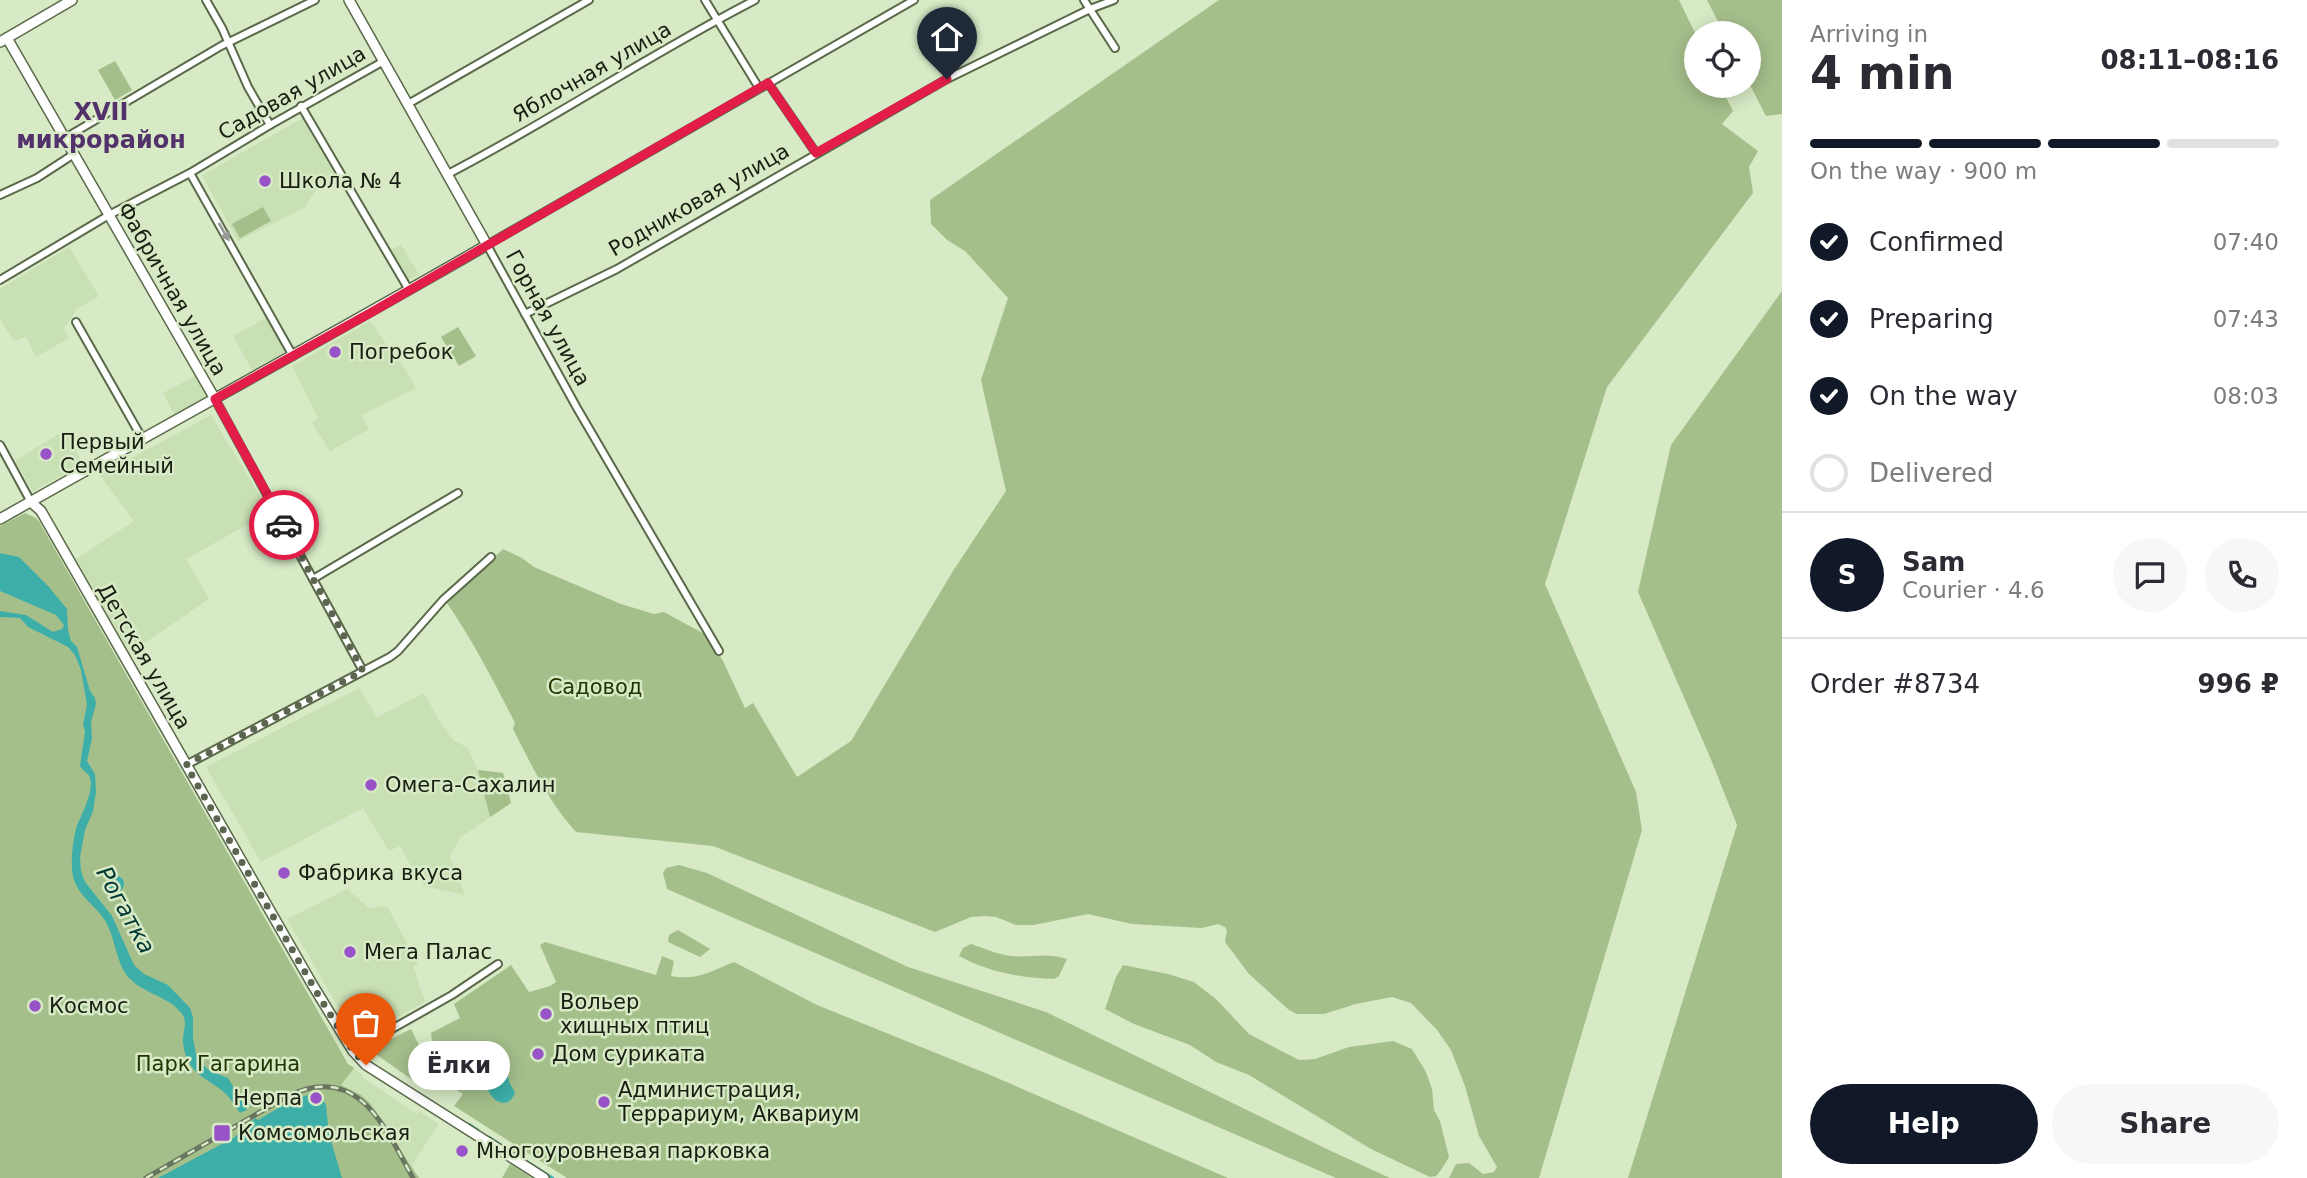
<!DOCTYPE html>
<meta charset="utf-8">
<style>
:root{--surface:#fff;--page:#f7f7f7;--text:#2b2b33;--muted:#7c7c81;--line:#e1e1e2;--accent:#111827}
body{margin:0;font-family:"DejaVu Sans",sans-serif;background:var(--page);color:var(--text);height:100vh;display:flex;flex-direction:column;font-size:26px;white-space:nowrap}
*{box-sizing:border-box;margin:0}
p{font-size:23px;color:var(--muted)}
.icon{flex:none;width:38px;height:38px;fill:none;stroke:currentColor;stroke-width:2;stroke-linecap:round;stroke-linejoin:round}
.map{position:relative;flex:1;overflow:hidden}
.panel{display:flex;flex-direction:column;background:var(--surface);width:525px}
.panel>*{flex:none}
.fabs{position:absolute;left:1684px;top:21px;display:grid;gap:14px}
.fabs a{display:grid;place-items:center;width:77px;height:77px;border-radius:50%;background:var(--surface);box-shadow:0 4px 18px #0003;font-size:35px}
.pin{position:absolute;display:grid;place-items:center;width:60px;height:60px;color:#fff;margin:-72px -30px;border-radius:50% 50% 50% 0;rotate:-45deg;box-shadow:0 0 7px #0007}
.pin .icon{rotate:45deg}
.courier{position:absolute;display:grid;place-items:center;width:70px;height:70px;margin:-35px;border:5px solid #e11d48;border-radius:50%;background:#fff;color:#222;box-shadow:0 2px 9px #0007}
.bubble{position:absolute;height:49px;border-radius:24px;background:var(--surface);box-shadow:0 4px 18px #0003;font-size:23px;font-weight:700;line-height:49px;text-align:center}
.overview em{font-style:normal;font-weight:700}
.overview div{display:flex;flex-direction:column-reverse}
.overview{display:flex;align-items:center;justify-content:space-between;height:119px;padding:0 28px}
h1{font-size:46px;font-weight:700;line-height:52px}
.bar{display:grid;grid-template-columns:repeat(4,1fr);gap:10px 7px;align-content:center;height:84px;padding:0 28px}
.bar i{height:9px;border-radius:5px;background:var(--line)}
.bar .current{background:var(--accent)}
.bar p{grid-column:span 4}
.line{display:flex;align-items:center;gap:18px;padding:0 28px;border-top:2px solid var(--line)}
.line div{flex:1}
.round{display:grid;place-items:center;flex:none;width:74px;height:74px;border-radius:37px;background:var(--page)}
ol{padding:0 28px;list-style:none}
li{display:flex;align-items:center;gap:21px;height:77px}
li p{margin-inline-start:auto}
li .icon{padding:7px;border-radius:50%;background:var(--accent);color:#fff;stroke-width:4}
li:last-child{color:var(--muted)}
li i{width:38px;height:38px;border:4px solid var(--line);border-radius:50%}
.primary-button{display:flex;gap:14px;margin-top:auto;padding:14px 28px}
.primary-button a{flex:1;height:80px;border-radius:42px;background:var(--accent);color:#fff;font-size:28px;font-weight:700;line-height:80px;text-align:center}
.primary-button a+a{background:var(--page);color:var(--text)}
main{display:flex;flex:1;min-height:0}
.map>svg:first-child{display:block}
</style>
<main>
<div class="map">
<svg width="1782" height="1178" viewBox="0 0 1782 1178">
<rect width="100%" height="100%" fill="#d7eac5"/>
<g fill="#c9dfb4">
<path d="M 303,118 L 334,174 L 318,187 L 304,208 L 238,241 L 202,175 Z"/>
<path d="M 401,245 L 419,274 L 408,280 L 390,250 Z"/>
<path d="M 69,247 L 99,296 L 77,309 L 64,329 L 69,338 L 36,357 L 26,337 L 14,341 L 0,319 L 0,289 Z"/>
<path d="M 266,318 L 285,352 L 252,370 L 233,336 Z"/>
<path d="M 370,321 L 386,344 L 394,350 L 416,388 L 362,415 L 369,429 L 330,451 L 312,423 L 318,418 L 292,366 Z"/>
<path d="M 195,376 L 208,398 L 175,416 L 163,393 Z"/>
<path d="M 211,415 L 270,512 L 186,559 L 209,599 L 130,653 L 76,559 L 134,521 L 100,475 Z"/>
<path d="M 66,429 L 79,450 L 76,452 L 83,464 L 33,491 L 15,461 Z"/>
<path d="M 359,688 L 377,717 L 424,693 L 441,724 L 454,741 L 467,747 L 478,770 L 503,773 L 511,803 L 461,837 L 450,856 L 465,895 L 423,886 L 425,867 L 411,866 L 400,846 L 389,851 L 363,808 L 261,862 L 206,767 Z"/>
<path d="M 347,889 L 369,908 L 387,906 L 418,964 L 413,966 L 425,1002 L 357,1039 L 287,919 Z"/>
<path d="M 354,1068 L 362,1075 L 362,1077 L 417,1114 L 419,1111 L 439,1124 L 413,1163 L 413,1167 L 370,1104 L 361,1095 L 341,1085 Z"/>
</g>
<g fill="#a5bf8b">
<path d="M 1219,0 L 1679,0 L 1696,35 L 1696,86 L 1720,86 L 1733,111 L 1722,124 L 1758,151 L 1749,167 L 1753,193 L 1607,387 L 1545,584 L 1636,792 L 1642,830 L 1539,1178 L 1449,1178 L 1456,1164 L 1469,1163 L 1483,1174 L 1494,1172 L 1497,1167 L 1479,1136 L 1465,1086 L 1451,1050 L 1437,1030 L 1411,1003 L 1392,997 L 1356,1004 L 1324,1014 L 1297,1014 L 1289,1010 L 1249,974 L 1225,942 L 1227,931 L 1225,927 L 1218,924 L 1202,928 L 1132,924 L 1088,914 L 1034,925 L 1016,925 L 996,917 L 986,916 L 971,917 L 935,932 L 713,846 L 576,832 C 548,801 532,766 513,729 L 515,723 C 494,682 473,641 447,603 L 503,549 L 522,558 L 534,567 L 621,604 L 654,614 L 664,612 L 708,636 L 723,661 L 745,708 L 753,703 L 797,777 L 851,741 L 953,571 L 1006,491 L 981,380 L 1008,298 L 965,251 L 947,240 L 931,224 L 930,200 Z"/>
<path d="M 1707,0 L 1782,0 L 1782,114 L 1766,116 L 1748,81 L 1748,33 L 1724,33 Z"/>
<path d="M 115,61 L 132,90 L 115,100 L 98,70 Z"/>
<path d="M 263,207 L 271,221 L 240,238 L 232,224 Z"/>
<path d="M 1782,291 L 1782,1178 L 1628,1178 L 1737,825 L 1710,757 L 1638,592 L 1671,445 Z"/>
<path d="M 458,327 L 476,356 L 459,366 L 441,337 Z"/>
<path d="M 25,513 L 36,518 L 40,523 L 348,1064 L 354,1068 L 341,1085 L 361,1095 L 370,1103 L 419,1178 L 0,1178 L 0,526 Z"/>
<path d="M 478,770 L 503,773 L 511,803 L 490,817 Z"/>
<path d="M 679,865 L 707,873 L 908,967 L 1046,1012 L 1331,1151 L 1390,1178 L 1336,1178 L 667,889 L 663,873 L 666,868 Z"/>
<path d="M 678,930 L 710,949 L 700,957 L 668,942 L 669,935 Z"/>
<path d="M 545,942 L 656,975 L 662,956 L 674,961 L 671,976 C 697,981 711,971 734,962 L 817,1005 L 988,1074 L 1228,1178 L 567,1178 L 454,1106 L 463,1094 L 437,1078 L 431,1033 L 460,1018 L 454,1004 L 511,965 L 529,992 L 550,986 L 556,982 L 540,945 Z"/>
<path d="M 971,944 C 983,948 997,954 1010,956 C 1031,958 1045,952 1067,959 L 1059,976 L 1054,979 C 1021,978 988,972 959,956 L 963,948 Z"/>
<path d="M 1123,965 L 1168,974 L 1194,982 L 1216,999 L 1249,1034 L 1299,1060 L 1315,1059 L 1349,1047 L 1393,1041 L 1412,1049 L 1426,1072 L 1432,1089 L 1434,1110 L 1440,1121 L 1449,1157 L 1441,1170 L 1436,1176 L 1430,1177 L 1371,1149 L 1249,1075 L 1216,1062 L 1190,1045 L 1134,1024 L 1105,1009 L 1116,977 Z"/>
<path d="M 411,1029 L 422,1051 L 426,1085 L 424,1088 L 377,1055 L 371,1055 L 367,1052 L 367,1047 L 371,1044 L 378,1046 Z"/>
<path d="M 510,1164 L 532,1178 L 502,1178 Z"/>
</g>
<g fill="#3dafa8">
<path d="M 0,553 L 19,557 L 49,587 L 67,609 L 68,630 L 71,641 L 77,647 L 90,691 L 95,698 L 96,704 L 91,722 L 92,738 L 87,761 L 95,774 L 96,792 L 93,811 L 85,830 L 80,857 L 81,871 L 85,882 L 112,916 L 134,965 L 144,974 L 168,985 L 190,1008 L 193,1017 L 193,1038 L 196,1054 L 200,1062 L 210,1071 L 228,1078 L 247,1110 L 240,1113 C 236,1107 232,1101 228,1096 C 216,1083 195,1077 188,1060 C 185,1055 183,1046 183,1040 C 183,1030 188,1022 182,1014 C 169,996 144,994 129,978 C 115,962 116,937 104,919 C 94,904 77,895 73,876 C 70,864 73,835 78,823 C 83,812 94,790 90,778 C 88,772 83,772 80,766 L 85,732 L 83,724 L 87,705 L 81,670 L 75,655 L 68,647 L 28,627 L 20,618 L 0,617 L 0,611 L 26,615 L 53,632 L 62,629 L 64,625 L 56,615 L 0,591 Z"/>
<circle cx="116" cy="884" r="8"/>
<path d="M 500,1067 L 507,1071 L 509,1082 L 515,1093 C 503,1122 468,1079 500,1067 Z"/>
<path d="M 312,1094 L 315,1094 L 313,1099 L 315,1101 L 322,1098 L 326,1105 L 329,1134 L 342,1178 L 158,1178 L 235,1137 L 255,1118 L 258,1120 L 292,1100 Z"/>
</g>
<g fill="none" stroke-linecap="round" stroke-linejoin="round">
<g stroke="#3dafa8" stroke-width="2.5">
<path d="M 243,1106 L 249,1104 L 253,1106"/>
<path d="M 469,1124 L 478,1130"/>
<path d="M 489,1137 L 553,1178"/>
</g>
<g stroke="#596949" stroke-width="10">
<g id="street">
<path d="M 206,0 L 222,28 L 248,87 L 270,125"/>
<path d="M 705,0 L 759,88"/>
<path d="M 1084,0 L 1115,48"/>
<path d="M 768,83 L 816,153"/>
<path d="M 408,104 L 589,0"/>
<path d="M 301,106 L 409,290"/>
<path d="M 65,138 L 221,46 L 315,0"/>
<path d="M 190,173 L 293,356"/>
<path d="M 448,174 C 552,120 650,54 755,0"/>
<path d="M 0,195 L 37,178 L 74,154"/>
<path d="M 0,280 L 109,215 L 190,173 L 270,125 L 384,61"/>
<path d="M 525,314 L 617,269 L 947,79 L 1090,9 L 1114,0"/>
<path d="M 76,322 L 142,438"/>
<path d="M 215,399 L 363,671"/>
<path d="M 0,445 L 31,502"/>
<path d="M 313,579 L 458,493"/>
<path d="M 719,651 L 577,408 L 487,245 L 914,0"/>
<path d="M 186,765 L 390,657 L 398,651 L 443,600 L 491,557"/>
<path d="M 353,1051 L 452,995 L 498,964"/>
</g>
</g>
<g stroke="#596949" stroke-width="12">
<g id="secondary">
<path d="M 7,38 L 215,399"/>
<path d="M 0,42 L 72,0"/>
<path d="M 31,502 L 41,511 L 312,984 L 353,1051 L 366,1065 L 544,1178"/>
<path d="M 0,519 C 162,427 326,338 487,245 L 349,0"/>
</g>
</g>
<use href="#street" stroke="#fff" stroke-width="6"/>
<use href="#secondary" stroke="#fff" stroke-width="9"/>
<g stroke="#69755e" stroke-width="5">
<path id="rail" d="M 146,1178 L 288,1096 C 359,1062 385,1128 413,1178"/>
</g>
<use href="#rail" stroke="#d7eac5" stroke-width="2.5" stroke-dasharray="8" stroke-linecap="butt"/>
</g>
<defs><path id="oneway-solid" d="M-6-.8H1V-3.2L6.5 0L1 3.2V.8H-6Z" transform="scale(1.75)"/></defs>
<use fill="#979a94" href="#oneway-solid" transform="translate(224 232) rotate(60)"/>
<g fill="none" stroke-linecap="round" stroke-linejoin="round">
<path stroke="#5b6550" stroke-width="7" stroke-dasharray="0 12.6" d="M 284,525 L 363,671 L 186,765 L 320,998 L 353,1051 L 366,1065"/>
<path stroke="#e11d48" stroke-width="9" d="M 284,525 L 215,399 L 372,312 L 768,83 L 816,153 L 947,79"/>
</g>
<g fill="#9853c8" stroke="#d7eac5" stroke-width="2.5">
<circle cx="265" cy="181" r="7"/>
<circle cx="335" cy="352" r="7"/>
<circle cx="46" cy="454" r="7"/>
<circle cx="371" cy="785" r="7"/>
<circle cx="284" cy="873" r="7"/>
<circle cx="350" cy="952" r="7"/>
<circle cx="35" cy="1006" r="7"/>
<circle cx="546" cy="1014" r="7"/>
<circle cx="538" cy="1054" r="7"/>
<circle cx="316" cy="1098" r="7"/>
<circle cx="604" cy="1102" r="7"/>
<rect x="213" y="1124" width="18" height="18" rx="3.5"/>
<circle cx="462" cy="1151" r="7"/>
</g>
<g text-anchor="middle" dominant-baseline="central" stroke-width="5" stroke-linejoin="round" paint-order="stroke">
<g font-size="21" fill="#181e11" stroke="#d7eac5">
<text transform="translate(592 72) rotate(-30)">Яблочная улица</text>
<text transform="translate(292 93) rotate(-30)">Садовая улица</text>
<text transform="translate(699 200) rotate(-30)">Родниковая улица</text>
<text transform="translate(172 289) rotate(60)">Фабричная улица</text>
<text transform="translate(548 318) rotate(61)">Горная улица</text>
<text transform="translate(144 656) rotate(60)">Детская улица</text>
</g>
<g font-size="21" fill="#181e11" stroke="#d7eac5" text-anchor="start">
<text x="279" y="181">Школа № 4</text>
<text x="349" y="352">Погребок</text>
<text x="60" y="442">Первый<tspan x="60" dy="24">Семейный</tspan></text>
<text x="385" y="785">Омега-Сахалин</text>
<text x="298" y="873">Фабрика вкуса</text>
<text x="364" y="952">Мега Палас</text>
<text x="560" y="1002">Вольер<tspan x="560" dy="24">хищных птиц</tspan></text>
<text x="49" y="1006">Космос</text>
<text x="552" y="1054">Дом суриката</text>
<text x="618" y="1090">Администрация,<tspan x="618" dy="24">Террариум, Аквариум</tspan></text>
<text x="302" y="1098" text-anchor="end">Нерпа</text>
<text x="238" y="1133">Комсомольская</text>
<text x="476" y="1151">Многоуровневая парковка</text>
</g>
<g font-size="21" fill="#223602" stroke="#d7eac5">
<text x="595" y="687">Садовод</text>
<text x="218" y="1064">Парк Гагарина</text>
</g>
<g font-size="23" font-style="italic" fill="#003633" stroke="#d7eac5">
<text transform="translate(126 910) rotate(61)">Рогатка</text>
</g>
<g font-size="24" font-weight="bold" fill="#53326b" stroke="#d7eac5">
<text x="101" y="112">XVII<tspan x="101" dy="28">микрорайон</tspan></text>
</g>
</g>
</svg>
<div class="fabs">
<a><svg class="icon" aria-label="locate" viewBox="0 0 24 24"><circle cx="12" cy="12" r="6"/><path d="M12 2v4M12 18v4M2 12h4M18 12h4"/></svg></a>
</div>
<div class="pin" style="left:366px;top:1065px;background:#ea580c"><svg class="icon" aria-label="bag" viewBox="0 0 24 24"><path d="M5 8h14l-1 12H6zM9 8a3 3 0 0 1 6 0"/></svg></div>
<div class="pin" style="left:947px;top:79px;background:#1f2937"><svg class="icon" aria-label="home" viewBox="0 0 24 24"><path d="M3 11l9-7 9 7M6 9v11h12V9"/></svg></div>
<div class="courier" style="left:284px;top:525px"><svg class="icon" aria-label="car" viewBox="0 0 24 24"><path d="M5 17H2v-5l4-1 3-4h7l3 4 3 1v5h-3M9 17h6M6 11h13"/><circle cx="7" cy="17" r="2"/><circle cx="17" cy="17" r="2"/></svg></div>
<div class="bubble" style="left:408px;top:1041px;width:102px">Ёлки</div>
</div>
<section class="panel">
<div class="overview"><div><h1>4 min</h1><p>Arriving in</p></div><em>08:11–08:16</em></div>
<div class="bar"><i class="current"></i><i class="current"></i><i class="current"></i><i></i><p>On the way · 900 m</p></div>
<ol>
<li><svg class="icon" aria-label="check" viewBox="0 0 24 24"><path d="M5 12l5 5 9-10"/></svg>Confirmed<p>07:40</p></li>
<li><svg class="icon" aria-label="check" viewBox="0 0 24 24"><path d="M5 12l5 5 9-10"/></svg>Preparing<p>07:43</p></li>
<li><svg class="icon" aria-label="check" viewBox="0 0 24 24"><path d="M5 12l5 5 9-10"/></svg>On the way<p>08:03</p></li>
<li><i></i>Delivered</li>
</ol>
<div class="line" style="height:126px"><b class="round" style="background:var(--accent);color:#fff">S</b><div><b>Sam</b><p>Courier · 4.6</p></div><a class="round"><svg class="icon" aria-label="chat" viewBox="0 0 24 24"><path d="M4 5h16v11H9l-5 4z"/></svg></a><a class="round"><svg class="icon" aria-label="phone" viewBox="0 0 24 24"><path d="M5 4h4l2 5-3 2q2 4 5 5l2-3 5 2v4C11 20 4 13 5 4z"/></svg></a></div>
<div class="line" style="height:91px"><div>Order #8734</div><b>996 ₽</b></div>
<div class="primary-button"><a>Help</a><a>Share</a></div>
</section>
</main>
